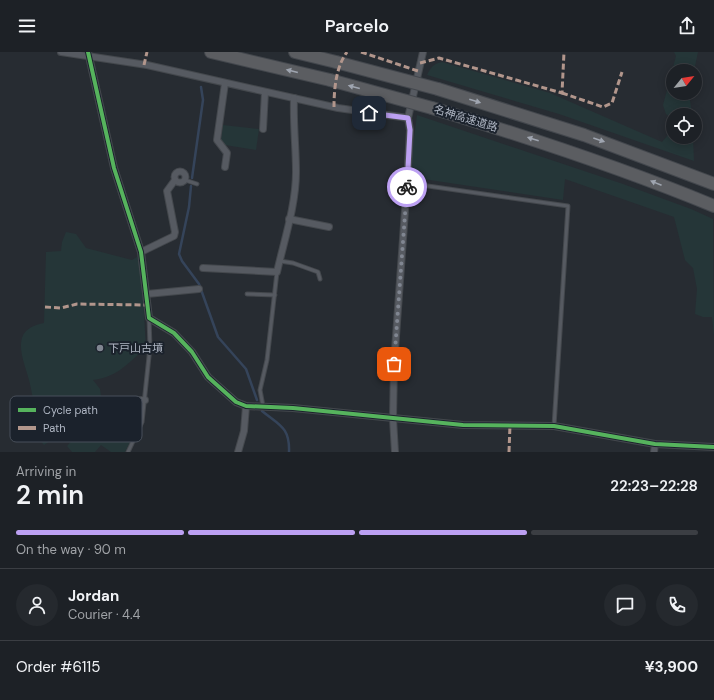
<!DOCTYPE html>
<meta charset="utf-8">
<style>
:root{--surface:#1d2126;--page:#25292e;--text:#f1f3f6;--muted:#a0a3a7;--line:#3b3e43;--accent:#bca0f2}
body{margin:0;font-family:"DM Sans","Noto Sans JP",sans-serif;background:var(--page);color:var(--text);height:100vh;display:flex;flex-direction:column;font-size:15px;white-space:nowrap}
*{box-sizing:border-box;margin:0}
p{font-size:13px;color:var(--muted)}
.icon{flex:none;width:22px;height:22px;fill:none;stroke:currentColor;stroke-width:2;stroke-linecap:round;stroke-linejoin:round}
.map{position:relative;height:400px;overflow:hidden}
.sheet{display:flex;flex-direction:column;background:var(--surface);flex:1}
.sheet>*{flex:none}
.needle{width:26px;rotate:60deg}
.tools{position:absolute;left:666px;top:12px;display:grid;gap:8px}
.tools a{display:grid;place-items:center;width:36px;height:36px;border-radius:50%;background:var(--surface);box-shadow:0 2px 10px #0003,0 0 0 1px var(--line);font-size:20px}
.pin{position:absolute;display:grid;place-items:center;width:34px;height:34px;color:#fff;margin:-17px;border-radius:8px;box-shadow:0 2px 6px #0006}
.courier{position:absolute;display:grid;place-items:center;width:40px;height:40px;margin:-20px;border:3px solid #bca0f2;border-radius:50%;background:#fff;color:#222;box-shadow:0 1px 5px #0007}
.overview em{font-style:normal;font-weight:600}
.overview div{display:flex;flex-direction:column-reverse}
.overview{display:flex;align-items:center;justify-content:space-between;height:68px;padding:0 16px}
h1{font-size:26px;font-weight:600;line-height:30px}
.bar{display:grid;grid-template-columns:repeat(4,1fr);gap:6px 4px;align-content:center;height:48px;padding:0 16px}
.bar i{height:5px;border-radius:3px;background:var(--line)}
.bar .on{background:var(--accent)}
.bar p{grid-column:span 4}
.line{display:flex;align-items:center;gap:10px;padding:0 16px;border-top:1px solid var(--line)}
.line div{flex:1}
.round{display:grid;place-items:center;flex:none;width:42px;height:42px;border-radius:21px;background:var(--page)}
header{display:flex;justify-content:space-between;align-items:center;height:52px;padding:0 16px;background:var(--surface);font-size:18px;font-weight:600}
.map>svg:first-child{display:block}
</style>
<header><svg class="icon" aria-label="menu" viewBox="0 0 24 24"><path d="M4 6h16M4 12h16M4 18h16"/></svg>Parcelo<svg class="icon" aria-label="share" viewBox="0 0 24 24"><path d="M12 15V3M7 8l5-5 5 5M5 13v7h14v-7"/></svg></header>
<div class="map">
<svg width="714" height="400" viewBox="0 0 714 400">
<rect width="100%" height="100%" fill="#272c32"/>
<g fill="#253638">
<path d="M 674,0 L 698,0 L 694,19 L 673,19 L 673,41 L 689,41 L 692,63 L 673,63 L 673,85 L 693,85 L 694,109 L 559,62 L 427,23 C 431,15 433,12 442,10 L 550,41 L 662,90 L 672,78 L 672,67 L 666,62 L 663,53 L 676,4 Z"/>
<path d="M 417,63 L 623,132 L 691,157 L 713,167 L 714,284 L 712,265 L 703,265 L 695,262 L 697,237 L 693,216 L 685,208 L 674,165 L 565,127 L 563,148 L 423,127 L 410,116 Z"/>
<path d="M 223,73 L 259,77 L 256,98 L 225,93 L 221,87 Z"/>
<path d="M 66,180 L 76,182 L 86,196 L 132,208 L 137,205 L 141,212 L 146,296 C 126,312 120,324 93,328 L 100,337 L 103,359 L 105,357 L 106,361 L 136,378 L 125,400 L 111,400 L 101,393 L 95,400 L 72,400 L 67,394 L 79,381 L 75,377 L 62,381 L 44,393 L 32,380 C 37,366 33,344 29,328 C 26,316 18,298 22,286 C 25,276 35,273 44,271 L 46,200 L 61,199 L 62,190 Z"/>
</g>
<g fill="none" stroke-linecap="round" stroke-linejoin="round">
<g stroke="#35445a" stroke-width="2.5">
<path d="M 192,126 L 203,48 L 201,35"/>
<path d="M 191,134 L 189,155 L 179,202 L 182,209 L 199,232 L 218,285 L 246,317 L 257,348"/>
<path d="M 262,359 C 279,373 290,375 289,400"/>
</g>
<g stroke="#44484d" stroke-width="5">
<g id="lane">
<path d="M 185,128 L 197,132"/>
<path d="M 407,131 L 568,154 L 554,374"/>
<path d="M 280,209 L 293,211 L 318,220 L 320,227"/>
<path d="M 247,242 L 275,243"/>
<path d="M 263,354 L 260,338 L 267,308 L 277,220"/>
<path d="M 128,400 L 142,370 L 150,295 L 149,266"/>
</g>
</g>
<g stroke="#44484d" stroke-width="8">
<g id="street">
<path d="M 61,0 L 147,13 L 338,56 L 408,66"/>
<path d="M 88,0 L 114,116 L 141,200 L 149,266 L 174,281 L 192,300 L 208,325 L 236,350 L 246,354 L 293,356 L 463,373 L 554,374 L 655,392 L 714,395"/>
<path d="M 263,77 L 265,40"/>
<path d="M 225,115 L 227,101 L 217,88 L 225,31"/>
<circle cx="180" cy="125" r="5.5"/>
<path d="M 289,167 L 329,175"/>
<path d="M 141,200 L 174,184 L 175,180 L 167,139 L 175,128"/>
<path d="M 203,216 L 277,220 C 284,189 296,153 296,120 C 296,96 293,71 294,46"/>
<path d="M 147,242 L 199,237"/>
<path d="M 108,349 L 145,348"/>
<path d="M 238,400 L 244,379 L 246,354"/>
<path d="M 395,400 L 393,367 L 394,312 L 407,131 L 410,78 L 408,66 L 423,0"/>
<path d="M 654,400 L 655,392"/>
</g>
</g>
<g stroke="#43474d" stroke-width="14">
<g id="highway">
<path d="M 211,0 L 330,28"/>
<path d="M 295,0 L 336,10"/>
<path d="M 438,37 L 584,83 L 714,132"/>
<path d="M 432,56 C 528,85 622,116 714,154"/>
</g>
</g>
<use href="#lane" stroke="#565a61" stroke-width="3"/>
<use href="#street" stroke="#565a61" stroke-width="6"/>
<use href="#highway" stroke="#5b5d61" stroke-width="12"/>
<g stroke="#43474d" stroke-width="14" stroke-linecap="butt">
<g id="highway-bridge">
<path d="M 336,10 L 438,37"/>
<path d="M 330,28 L 432,56"/>
</g>
</g>
<use href="#highway-bridge" stroke="#5b5d61" stroke-width="12"/>
<g stroke="#b2968c" stroke-width="3" stroke-dasharray="6 3" stroke-linecap="butt">
<path d="M 361,0 L 418,19"/>
<path d="M 420,11 L 439,6 L 562,41 L 564,0"/>
<path d="M 144,13 L 147,0"/>
<path d="M 562,41 L 603,55 L 612,51 L 622,20"/>
<path d="M 334,55 C 334,37 336,15 347,0"/>
<path d="M 45,255 L 61,256 L 77,252 L 148,253"/>
<path d="M 509,400 L 510,373"/>
</g>
<g stroke="#1b222c" stroke-width="6">
<path id="cycleway" d="M 88,0 L 114,116 L 141,200 L 149,266 L 174,281 L 192,300 L 208,325 L 236,350 L 246,354 L 293,356 L 463,373 L 554,374 L 655,392 L 714,395"/>
</g>
<use href="#cycleway" stroke="#56b35d" stroke-width="4"/>
</g>
<defs><path id="oneway-solid" d="M-6-.8H1V-3.2L6.5 0L1 3.2V.8H-6Z"/></defs>
<g fill="#9fa5b0">
<use href="#oneway-solid" transform="translate(292 19) rotate(-166)"/>
<use href="#oneway-solid" transform="translate(354 35) rotate(-165)"/>
<use href="#oneway-solid" transform="translate(475 49) rotate(17)"/>
<use href="#oneway-solid" transform="translate(533 87) rotate(-162)"/>
<use href="#oneway-solid" transform="translate(599 88) rotate(19)"/>
<use href="#oneway-solid" transform="translate(656 131) rotate(-158)"/>
</g>
<g fill="none" stroke-linecap="round" stroke-linejoin="round">
<path stroke="#808691" stroke-width="4" stroke-dasharray="0 7.2" d="M 394,312 L 407,135"/>
<path stroke="#bca0f2" stroke-width="5" d="M 369,61 L 408,66 L 410,78 L 407,135"/>
</g>
<circle fill="#808691" stroke="#1b222c" stroke-width="1.5" cx="100" cy="296" r="4"/>
<g text-anchor="middle" dominant-baseline="central" stroke-width="4" stroke-linejoin="round" paint-order="stroke">
<g font-size="11" fill="#b0b7c4" stroke="#1b222c">
<text transform="translate(466 66) rotate(17)">名神高速道路</text>
</g>
<g font-size="11" fill="#b0b7c4" stroke="#1b222c" text-anchor="start">
<text x="108" y="296">下戸山古墳</text>
</g>
</g>
<rect x="10" y="344" width="132" height="46" rx="6" fill="#1b222c" stroke="#484f5a" stroke-width="1"/>
<rect x="18" y="356" width="18" height="4" fill="#56b35d"/>
<rect x="18" y="374" width="18" height="4" fill="#b2968c"/>
<g font-size="11" fill="#b0b7c4">
<text x="43" y="362">Cycle path</text>
<text x="43" y="380">Path</text>
</g>
</svg>
<div class="tools">
<a><svg class="needle" viewBox="-14 -14 28 28"><path d="M0-13l5 13h-10z" fill="#e53935"/><path d="M0 13l5-13h-10z" fill="#a0a3a7"/></svg></a>
<a><svg class="icon" aria-label="locate" viewBox="0 0 24 24"><circle cx="12" cy="12" r="6"/><path d="M12 2v4M12 18v4M2 12h4M18 12h4"/></svg></a>
</div>
<div class="pin" style="left:394px;top:312px;background:#ea580c"><svg class="icon" aria-label="bag" viewBox="0 0 24 24"><path d="M5 8h14l-1 12H6zM9 8a3 3 0 0 1 6 0"/></svg></div>
<div class="pin" style="left:369px;top:61px;background:#1f2937"><svg class="icon" aria-label="home" viewBox="0 0 24 24"><path d="M3 11l9-7 9 7M6 9v11h12V9"/></svg></div>
<div class="courier" style="left:407px;top:135px"><svg class="icon" aria-label="bike" viewBox="0 0 24 24"><circle cx="6" cy="16" r="4"/><circle cx="18" cy="16" r="4"/><path d="M6 16l4-8h5l3 8M10 8l3 8H6M13 5h3"/></svg></div>
</div>
<section class="sheet">
<div class="overview"><div><h1>2 min</h1><p>Arriving in</p></div><em>22:23–22:28</em></div>
<div class="bar"><i class="on"></i><i class="on"></i><i class="on"></i><i></i><p>On the way · 90 m</p></div>
<div class="line" style="height:72px"><a class="round"><svg class="icon" aria-label="person" viewBox="0 0 24 24"><circle cx="12" cy="8" r="4"/><path d="M4 21q1-7 8-7t8 7"/></svg></a><div><b>Jordan</b><p>Courier · 4.4</p></div><a class="round"><svg class="icon" aria-label="chat" viewBox="0 0 24 24"><path d="M4 5h16v11H9l-5 4z"/></svg></a><a class="round"><svg class="icon" aria-label="phone" viewBox="0 0 24 24"><path d="M5 4h4l2 5-3 2q2 4 5 5l2-3 5 2v4C11 20 4 13 5 4z"/></svg></a></div>
<div class="line" style="height:52px"><div>Order #6115</div><b>¥3,900</b></div>
</section>
